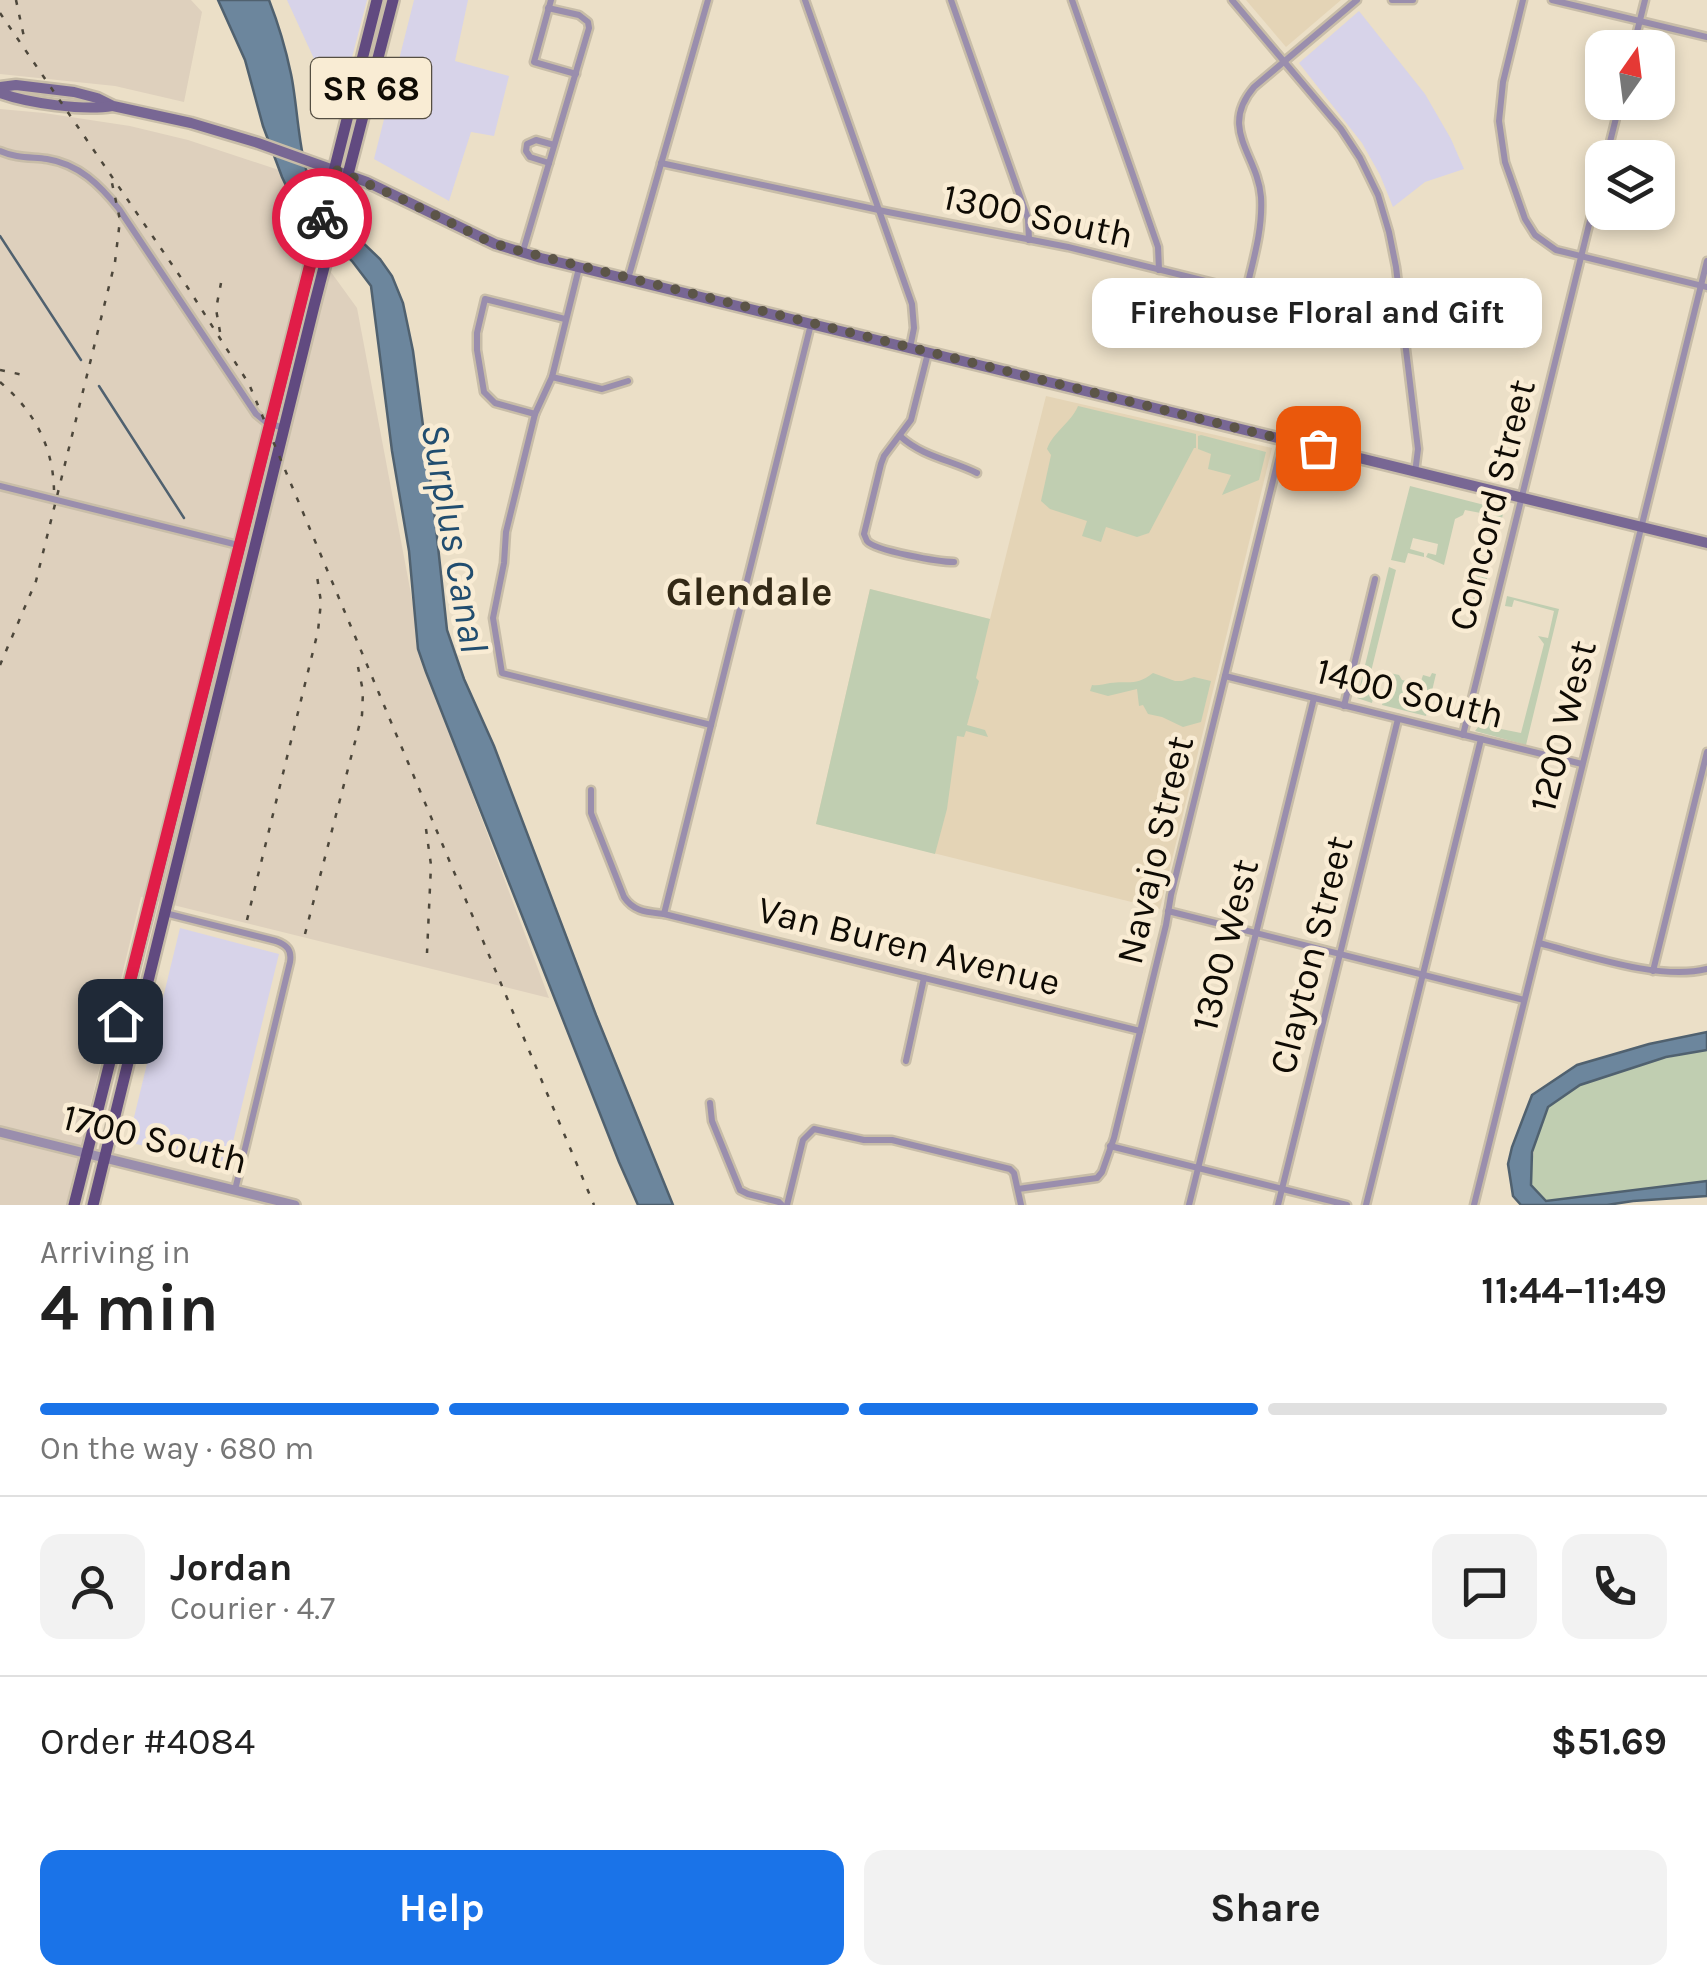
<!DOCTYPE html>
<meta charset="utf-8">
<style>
:root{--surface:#fff;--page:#f2f2f2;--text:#222;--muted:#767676;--line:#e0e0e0;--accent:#1a73e8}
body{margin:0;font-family:Karla,sans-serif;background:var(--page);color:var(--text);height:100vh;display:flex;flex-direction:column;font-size:38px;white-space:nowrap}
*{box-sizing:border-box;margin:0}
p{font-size:32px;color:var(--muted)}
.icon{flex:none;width:55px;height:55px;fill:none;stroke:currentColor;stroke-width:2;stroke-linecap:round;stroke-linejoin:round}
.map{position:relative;height:1205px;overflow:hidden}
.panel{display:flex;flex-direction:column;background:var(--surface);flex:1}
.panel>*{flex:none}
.needle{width:65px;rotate:14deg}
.tools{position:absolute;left:1585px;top:30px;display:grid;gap:20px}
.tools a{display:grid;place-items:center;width:90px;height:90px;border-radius:20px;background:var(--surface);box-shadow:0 5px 15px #0003;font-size:50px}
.pin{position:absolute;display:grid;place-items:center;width:85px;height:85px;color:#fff;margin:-42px;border-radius:20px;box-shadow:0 5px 15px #0006}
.courier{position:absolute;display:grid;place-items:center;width:100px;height:100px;margin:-50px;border:8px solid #e11d48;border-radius:50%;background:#fff;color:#222;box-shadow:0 2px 12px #0007}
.bubble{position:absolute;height:70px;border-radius:20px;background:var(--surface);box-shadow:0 5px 15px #0003;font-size:32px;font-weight:700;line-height:70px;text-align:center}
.overview em{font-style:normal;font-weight:700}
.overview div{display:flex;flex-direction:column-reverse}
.overview{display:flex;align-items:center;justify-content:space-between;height:170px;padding:0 40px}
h1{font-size:65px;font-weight:700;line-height:75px}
.bar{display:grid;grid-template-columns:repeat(4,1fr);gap:15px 10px;align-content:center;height:120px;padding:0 40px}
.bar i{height:12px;border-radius:8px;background:var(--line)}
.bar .on{background:var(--accent)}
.bar p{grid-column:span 4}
.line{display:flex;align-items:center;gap:25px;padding:0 40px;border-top:2px solid var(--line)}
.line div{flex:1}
.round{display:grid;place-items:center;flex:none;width:105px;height:105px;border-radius:20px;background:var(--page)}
.cta{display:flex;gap:20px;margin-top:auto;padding:20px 40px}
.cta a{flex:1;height:115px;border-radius:20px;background:var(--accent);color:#fff;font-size:40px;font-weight:700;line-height:115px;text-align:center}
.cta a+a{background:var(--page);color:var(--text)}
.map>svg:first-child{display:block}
</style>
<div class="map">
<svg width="1707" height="1205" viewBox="0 0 1707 1205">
<rect width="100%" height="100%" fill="#ebdfc7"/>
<g fill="#d7d3e9">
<path d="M 287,0 L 367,0 L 338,111 Z"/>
<path d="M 414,0 L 468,0 L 455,61 L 509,76 L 494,136 L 471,132 L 449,201 L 374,159 Z"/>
<path d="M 1359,11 L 1425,94 L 1451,139 L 1464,169 L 1425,182 L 1393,207 L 1380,175 L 1362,143 L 1299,63 Z"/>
<path d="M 180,928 L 279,954 L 227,1166 L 128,1142 Z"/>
</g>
<g fill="#ded0bd">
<path d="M 0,0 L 191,0 L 202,12 L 184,102 L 115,86 L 0,74 Z"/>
<path d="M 0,109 L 44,113 L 130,126 L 188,140 L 279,170 L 302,232 L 357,308 L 425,668 L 549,998 L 141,897 L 66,1205 L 0,1205 Z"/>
</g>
<g fill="#e4d4b6">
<path d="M 1246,0 L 1341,0 L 1286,47 Z"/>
<path d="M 1046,396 L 1272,448 L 1160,909 L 816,824 L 870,589 L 990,619 Z"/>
</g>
<g fill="#c0ceb1">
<path d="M 1078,406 L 1196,434 L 1196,448 L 1194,448 L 1149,533 L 1137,537 L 1106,527 L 1101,542 L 1082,536 L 1087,521 L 1050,509 L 1041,501 L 1051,455 L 1047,449 C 1053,432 1071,423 1078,406 Z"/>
<path d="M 1201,435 L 1266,452 L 1259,480 L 1222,495 L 1231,475 L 1208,469 L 1211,454 L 1198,449 L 1198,436 Z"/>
<path d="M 1410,486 L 1504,510 L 1478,616 L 1470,612 L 1478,579 L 1470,580 L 1473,571 L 1482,567 L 1493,521 L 1486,519 L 1486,514 L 1465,510 L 1463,515 L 1455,519 L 1444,565 L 1426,557 L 1428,553 L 1436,555 L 1438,544 L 1413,538 L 1410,549 L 1424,553 L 1424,557 L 1408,553 L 1405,563 L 1391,560 Z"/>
<path d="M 1389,567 L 1396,570 L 1366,692 L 1374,692 L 1372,703 L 1357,698 Z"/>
<path d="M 870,589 L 990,619 L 976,678 L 979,681 L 967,725 L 985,730 L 988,737 L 966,731 L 964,737 L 957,736 L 947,809 L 935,854 L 816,824 Z"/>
<path d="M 1507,596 L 1559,609 L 1526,745 L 1475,731 L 1486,717 L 1496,723 L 1496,728 L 1521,733 L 1544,644 L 1538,636 L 1548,638 L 1554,611 L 1514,600 L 1512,607 L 1505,606 Z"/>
<path d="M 1153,673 L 1175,681 L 1182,681 L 1194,677 L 1211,681 L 1201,722 L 1183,727 L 1162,717 L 1148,714 L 1143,705 L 1139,706 L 1137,689 L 1108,696 L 1090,691 L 1092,685 C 1098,686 1104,684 1110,683 C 1128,680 1135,687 1153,673 Z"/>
<path d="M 1390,673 L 1399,675 L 1402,680 L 1420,684 L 1423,675 L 1430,677 L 1432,673 L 1436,674 L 1426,716 L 1382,705 Z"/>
<path d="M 1707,1050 L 1707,1181 L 1546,1201 L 1531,1185 C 1532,1162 1534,1130 1547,1109 C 1566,1079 1671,1056 1707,1050 Z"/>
</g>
<g fill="#6c869d" stroke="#50616f" stroke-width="2.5">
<path d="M 218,0 L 269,0 C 278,23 286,50 291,74 C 299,112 298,171 320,202 L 380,259 L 392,276 L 403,303 L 413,351 L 433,500 L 447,630 L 464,679 L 494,746 L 596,1015 L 673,1205 L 638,1205 L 619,1162 L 426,672 L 418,649 L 409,551 L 392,451 L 371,286 L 352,261 L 298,211 L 282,177 L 263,126 L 245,60 Z"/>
<path d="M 1707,1032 L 1707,1050 L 1666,1057 L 1580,1085 L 1548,1107 L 1532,1152 L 1531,1185 L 1546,1201 L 1707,1181 L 1707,1196 L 1633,1201 L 1607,1205 L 1521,1205 L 1513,1196 L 1508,1164 L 1512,1147 L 1532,1095 L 1577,1065 L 1649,1044 Z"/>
</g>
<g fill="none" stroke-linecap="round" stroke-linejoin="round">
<g stroke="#50616f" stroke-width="2.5">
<path d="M 0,236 L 81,360"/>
<path d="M 99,386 L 184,518"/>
</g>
<g stroke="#c8bda8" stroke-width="11">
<g id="minor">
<path d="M 551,0 L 534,62 L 576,74"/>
<path d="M 805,0 L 912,304 L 914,328 L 910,348"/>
<path d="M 951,0 L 1028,219 L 1029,240"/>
<path d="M 1072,0 L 1158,247 L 1159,270"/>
<path d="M 1232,0 L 1341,129 L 1360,158 L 1378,195 L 1389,232 L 1396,267 L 1418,449 L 1415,473"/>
<path d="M 1392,0 L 1413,0"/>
<path d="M 1523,0 L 1503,82 L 1499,121 L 1505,162 L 1525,219 L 1535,235 L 1556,250 L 1707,287"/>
<path d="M 1552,0 L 1707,37"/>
<path d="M 1633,48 L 1645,0"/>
<path d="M 0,151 C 15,158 31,157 47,159 C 79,164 100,185 119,209 L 256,414 L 267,423 L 284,428"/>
<path d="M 1606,158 L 1620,102"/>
<path d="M 549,163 L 530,157 L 526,151 L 527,144 L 536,140 L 554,145"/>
<path d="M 661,163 L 888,212 L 1068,247 L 1392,327 L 1403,327"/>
<path d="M 523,251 L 589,28 L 588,22 L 579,15 L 548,8"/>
<path d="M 579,268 L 552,377 L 535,414 L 506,532 L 504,563 L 493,618 L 502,673 L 711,725"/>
<path d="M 628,279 L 708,0"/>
<path d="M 1246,291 C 1253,261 1263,229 1261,197 C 1258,155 1218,129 1254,87 L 1357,0"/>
<path d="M 928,353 L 911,420 L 884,456 L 881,464 L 864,534 C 865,536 866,539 867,541 C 875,551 940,562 954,562"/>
<path d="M 552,377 L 602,389 L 628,381"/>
<path d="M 535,414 L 495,403 L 484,392 L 477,350 L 477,333 L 485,299 L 565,319"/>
<path d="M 900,436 C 923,457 951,460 977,473"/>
<path d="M 0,486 L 238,545"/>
<path d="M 1225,676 L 1582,764"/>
<path d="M 1344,706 L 1375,579"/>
<path d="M 1463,735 L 1602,172"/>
<path d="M 591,790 L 591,813 L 624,897 C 634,912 647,912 664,914 L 1140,1031"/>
<path d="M 1168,911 L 1524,1000"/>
<path d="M 165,913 L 276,941 C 287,945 292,950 290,962 L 235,1190"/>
<path d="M 664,914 L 811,324"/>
<path d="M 1539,943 C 1586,955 1660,981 1707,969"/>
<path d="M 1653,971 L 1707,752"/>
<path d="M 906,1061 L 924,978"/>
<path d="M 710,1103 L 712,1121 L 740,1190 L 748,1194 L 779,1202 L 782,1205"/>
<path d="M 1110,1146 L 1347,1205"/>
<path d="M 1018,1189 L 1097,1178 L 1102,1172 L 1114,1138 L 1166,925 L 1171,895 L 1283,440"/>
<path d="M 787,1205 L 803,1140 L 814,1129 L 864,1140 L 892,1140 L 1010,1169 L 1014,1173 L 1021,1205"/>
<path d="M 1189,1205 L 1314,698"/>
<path d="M 1278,1205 L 1398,719"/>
<path d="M 1366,1205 L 1481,739"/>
<path d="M 1474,1205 L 1707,261"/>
</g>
</g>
<g stroke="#c8bda8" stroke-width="14">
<path id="tertiary" d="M 0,1132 L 295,1205"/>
</g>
<g stroke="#c8bda8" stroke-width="15">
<g id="secondary">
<path d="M 0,87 L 16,85 L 74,92 L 97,98 L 113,106 L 191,123 L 258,143 L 367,182 L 495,244 L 541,258 L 1707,543"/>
<path d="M 0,93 C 27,103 84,111 112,106"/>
</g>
</g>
<g stroke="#c8bda8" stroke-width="16">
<g id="primary">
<path d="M 74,1205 L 377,0"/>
<path d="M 93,1205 L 314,306 L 393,0"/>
</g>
</g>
<use href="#minor" stroke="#9a8ead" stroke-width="6"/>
<use href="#tertiary" stroke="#9a8ead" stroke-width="9"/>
<use href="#secondary" stroke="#786794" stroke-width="10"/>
<use href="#primary" stroke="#614a80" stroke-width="11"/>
<g stroke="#4d473b" stroke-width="2.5" stroke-dasharray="5 10" stroke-linecap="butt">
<path d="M 16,0 L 24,37"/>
<path d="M 0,13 L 188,288 L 249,384 L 594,1205"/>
<path d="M 220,332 L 216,309 L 221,283"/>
<path d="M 0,370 L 28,376"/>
<path d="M 0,382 C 33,410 53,445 54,490"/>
<path d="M 0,665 L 36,581 L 115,262 L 120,220 L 112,183"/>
<path d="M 426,829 L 431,865 L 427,953"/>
<path d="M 247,920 L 318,631 L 321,602 L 316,570"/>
<path d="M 305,934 L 362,715 L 363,691 L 358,667"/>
</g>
</g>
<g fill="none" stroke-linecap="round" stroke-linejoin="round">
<path stroke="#5c5548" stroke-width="10" stroke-dasharray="0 18" d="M 322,218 L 334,169 L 400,198 L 486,240 L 508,248 L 1318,448"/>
<path stroke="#e11d48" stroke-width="12" d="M 120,1021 L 322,218"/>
</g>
<g text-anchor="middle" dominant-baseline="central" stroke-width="9" stroke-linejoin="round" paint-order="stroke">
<rect fill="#f9ecd4" stroke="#554e42" stroke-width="2.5" x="311" y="58" width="120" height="60" rx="8"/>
<g font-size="35" font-weight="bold" fill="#0f0b04">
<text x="371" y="88">SR 68</text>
</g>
<g font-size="38" fill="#0f0b04" stroke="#f9ecd4">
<text transform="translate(1038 216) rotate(12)">1300 South</text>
<text transform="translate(1492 505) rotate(-76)">Concord Street</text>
<text transform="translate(1410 693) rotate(14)">1400 South</text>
<text transform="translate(1563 726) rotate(-76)">1200 West</text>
<text transform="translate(1155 850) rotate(-77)">Navajo Street</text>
<text transform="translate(1225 945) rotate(-76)">1300 West</text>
<text transform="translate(909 946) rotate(14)">Van Buren Avenue</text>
<text transform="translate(1311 955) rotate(-76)">Clayton Street</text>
<text transform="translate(155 1139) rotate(14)">1700 South</text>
</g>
<g font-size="40" font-style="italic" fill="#214d6f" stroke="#f9ecd4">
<text transform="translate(455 538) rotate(80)">Surplus Canal</text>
</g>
<g font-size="40" font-weight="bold" fill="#332916" stroke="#f9ecd4">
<text x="749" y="591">Glendale</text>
</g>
</g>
</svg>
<div class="tools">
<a><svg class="needle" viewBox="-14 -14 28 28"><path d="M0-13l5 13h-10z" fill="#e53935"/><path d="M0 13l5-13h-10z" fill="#767676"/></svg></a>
<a><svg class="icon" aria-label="layers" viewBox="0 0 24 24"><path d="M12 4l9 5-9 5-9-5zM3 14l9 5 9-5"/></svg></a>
</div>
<div class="pin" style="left:1318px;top:448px;background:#ea580c"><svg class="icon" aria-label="bag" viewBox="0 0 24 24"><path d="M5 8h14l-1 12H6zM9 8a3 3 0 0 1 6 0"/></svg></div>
<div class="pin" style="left:120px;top:1021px;background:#1f2937"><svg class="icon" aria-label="home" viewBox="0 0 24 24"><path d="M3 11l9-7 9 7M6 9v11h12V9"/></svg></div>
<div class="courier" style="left:322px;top:218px"><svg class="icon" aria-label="bike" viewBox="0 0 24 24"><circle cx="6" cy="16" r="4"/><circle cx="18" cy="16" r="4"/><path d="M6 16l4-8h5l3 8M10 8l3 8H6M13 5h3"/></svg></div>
<div class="bubble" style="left:1092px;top:278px;width:450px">Firehouse Floral and Gift</div>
</div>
<section class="panel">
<div class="overview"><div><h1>4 min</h1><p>Arriving in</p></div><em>11:44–11:49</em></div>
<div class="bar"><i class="on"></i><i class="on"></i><i class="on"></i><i></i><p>On the way · 680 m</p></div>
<div class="line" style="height:180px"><a class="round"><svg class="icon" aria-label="person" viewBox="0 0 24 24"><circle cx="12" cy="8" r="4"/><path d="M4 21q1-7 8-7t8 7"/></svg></a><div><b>Jordan</b><p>Courier · 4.7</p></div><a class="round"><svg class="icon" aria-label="chat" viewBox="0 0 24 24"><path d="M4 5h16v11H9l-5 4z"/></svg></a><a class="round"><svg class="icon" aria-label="phone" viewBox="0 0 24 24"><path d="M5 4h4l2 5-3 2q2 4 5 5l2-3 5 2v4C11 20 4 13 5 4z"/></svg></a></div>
<div class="line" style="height:130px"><div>Order #4084</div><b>$51.69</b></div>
<div class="cta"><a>Help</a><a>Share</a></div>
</section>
